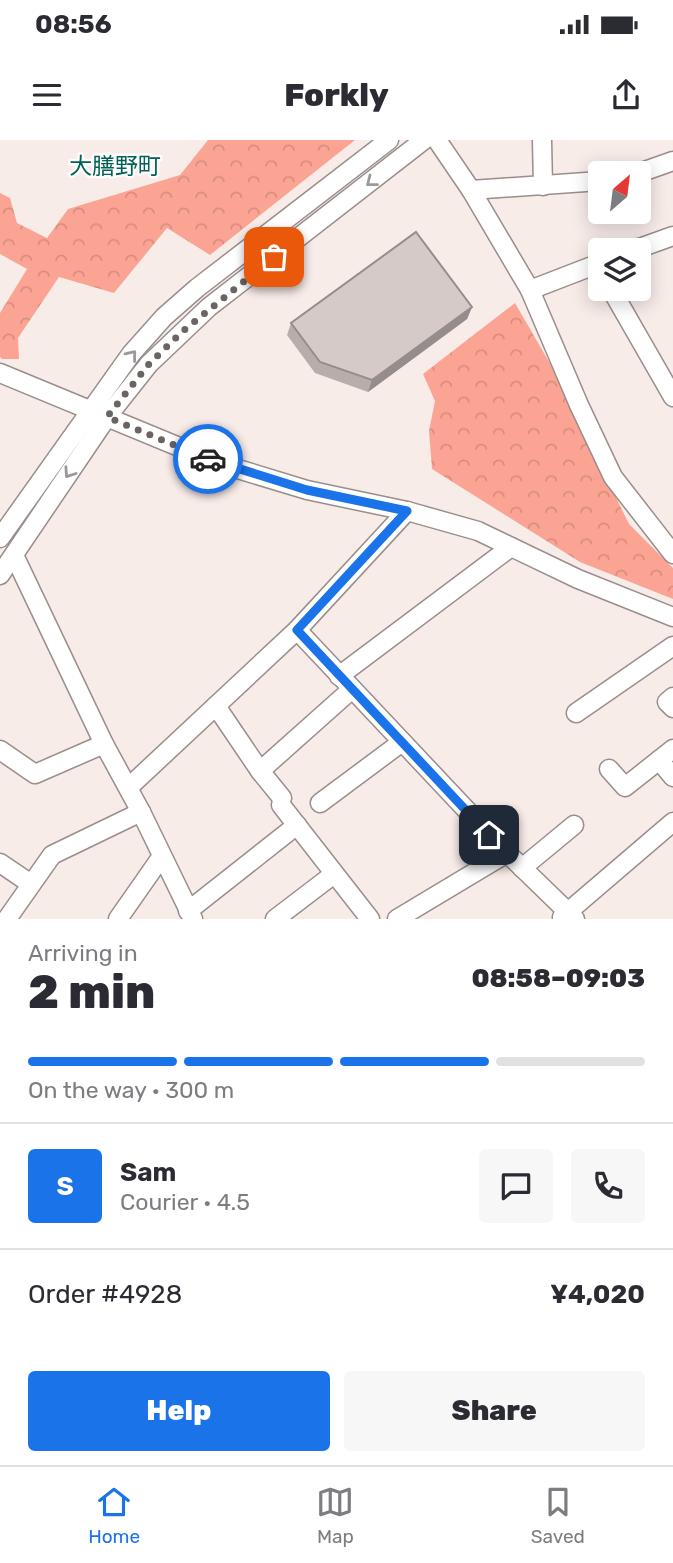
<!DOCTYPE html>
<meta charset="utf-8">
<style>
:root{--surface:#fff;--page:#f7f7f7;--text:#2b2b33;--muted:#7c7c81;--line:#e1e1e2;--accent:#1a73e8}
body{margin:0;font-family:Rubik,"Noto Sans JP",sans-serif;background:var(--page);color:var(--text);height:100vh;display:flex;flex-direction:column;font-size:26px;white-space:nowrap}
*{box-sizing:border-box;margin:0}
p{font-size:23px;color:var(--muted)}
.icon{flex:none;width:38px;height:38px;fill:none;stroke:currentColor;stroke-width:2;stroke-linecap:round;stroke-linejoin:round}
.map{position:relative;height:779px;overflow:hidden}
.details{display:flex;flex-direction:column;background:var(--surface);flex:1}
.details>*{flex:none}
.needle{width:46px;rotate:28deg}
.buttons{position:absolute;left:588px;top:21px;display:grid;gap:14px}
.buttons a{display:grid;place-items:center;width:63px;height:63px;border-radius:7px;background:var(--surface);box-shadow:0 4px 18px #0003;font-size:35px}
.pin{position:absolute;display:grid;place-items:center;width:60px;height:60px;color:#fff;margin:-30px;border-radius:14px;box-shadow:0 4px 10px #0006}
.courier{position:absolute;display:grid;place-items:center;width:70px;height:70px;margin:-35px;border:5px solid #1a73e8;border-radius:50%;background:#fff;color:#222;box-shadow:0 2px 9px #0007}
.overview em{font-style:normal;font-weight:800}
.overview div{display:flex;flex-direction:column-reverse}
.overview{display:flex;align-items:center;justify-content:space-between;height:119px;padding:0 28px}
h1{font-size:46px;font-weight:800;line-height:52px}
.bar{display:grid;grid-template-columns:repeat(4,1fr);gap:10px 7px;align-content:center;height:84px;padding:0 28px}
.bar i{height:9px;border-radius:5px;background:var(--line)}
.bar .current{background:var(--accent)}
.bar p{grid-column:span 4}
.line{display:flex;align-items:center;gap:18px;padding:0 28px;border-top:2px solid var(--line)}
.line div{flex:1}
.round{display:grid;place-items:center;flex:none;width:74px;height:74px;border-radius:7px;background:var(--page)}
.button{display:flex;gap:14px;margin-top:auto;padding:14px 28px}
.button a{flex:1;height:80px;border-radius:7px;background:var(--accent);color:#fff;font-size:28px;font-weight:800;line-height:80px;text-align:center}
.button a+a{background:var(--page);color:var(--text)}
.status{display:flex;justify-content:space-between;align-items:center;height:49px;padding:0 35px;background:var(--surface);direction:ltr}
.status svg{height:19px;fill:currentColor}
header{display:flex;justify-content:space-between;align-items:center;height:91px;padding:0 28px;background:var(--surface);font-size:32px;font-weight:800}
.menu{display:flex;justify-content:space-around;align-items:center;height:98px;border-top:2px solid var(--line);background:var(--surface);font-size:19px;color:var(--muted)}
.menu a{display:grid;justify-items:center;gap:4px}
.menu .current{color:var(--accent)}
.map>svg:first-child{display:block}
</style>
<div class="status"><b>08:56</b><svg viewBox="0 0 49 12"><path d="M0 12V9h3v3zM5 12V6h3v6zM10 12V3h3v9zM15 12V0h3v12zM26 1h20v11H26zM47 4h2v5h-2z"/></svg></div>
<header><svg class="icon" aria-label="menu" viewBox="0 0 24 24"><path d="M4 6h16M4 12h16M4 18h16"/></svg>Forkly<svg class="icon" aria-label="share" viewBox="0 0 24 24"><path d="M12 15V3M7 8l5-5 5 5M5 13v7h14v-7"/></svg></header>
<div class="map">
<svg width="673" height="779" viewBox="0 0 673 779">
<defs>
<pattern id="forest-crowns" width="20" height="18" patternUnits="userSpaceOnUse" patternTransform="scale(1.75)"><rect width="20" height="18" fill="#fca494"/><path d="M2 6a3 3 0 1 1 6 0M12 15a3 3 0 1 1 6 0" fill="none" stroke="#d88d7f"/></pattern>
</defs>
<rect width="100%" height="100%" fill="#f8ece9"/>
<g fill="url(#forest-crowns)">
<path d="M 208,0 L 355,0 L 210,115 L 167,88 L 114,153 L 59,137 L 18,198 L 19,219 L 2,219 L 0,217 L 0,173 L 27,129 L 0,114 L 0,53 L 10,58 L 17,83 L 47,98 L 68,69 L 180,35 Z"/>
<path d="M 515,163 L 552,227 L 629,384 L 673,428 L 673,459 L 580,422 L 432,329 L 429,291 L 435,261 L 423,234 Z"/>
</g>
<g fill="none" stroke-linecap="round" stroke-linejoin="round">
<g stroke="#998e8c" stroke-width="21">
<g id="minor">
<path d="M 437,0 L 471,50 L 530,150 L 579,265 L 613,337 L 673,414"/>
<path d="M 542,0 L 543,46"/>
<path d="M 639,33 L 673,21"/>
<path d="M 471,50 L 600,41"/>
<path d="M 634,110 L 673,96"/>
<path d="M 611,149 L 673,257"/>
<path d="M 530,150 L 600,123"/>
<path d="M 0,233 L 218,323 L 307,350 L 407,371 L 478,391 L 578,439 L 673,477"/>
<path d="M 0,398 L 131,214 L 164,177 L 197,148 L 389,0"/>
<path d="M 14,415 L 104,604 L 141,672 L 193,779"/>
<path d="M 0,435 L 107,277 L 149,224 L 209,167 L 424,0"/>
<path d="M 297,490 L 507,713 L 575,779"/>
<path d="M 339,536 L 511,407"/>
<path d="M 673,557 L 667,562 L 673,568"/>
<path d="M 216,566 L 260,631 L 282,658"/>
<path d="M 576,573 L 673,506"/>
<path d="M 0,610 L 35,634 L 104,604"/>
<path d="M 659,620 L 673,637"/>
<path d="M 609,629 L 625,647 L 673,609"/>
<path d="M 260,631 L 352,549"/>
<path d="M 129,647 L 297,490 L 407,371"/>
<path d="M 320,663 L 402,602"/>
<path d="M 281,665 L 370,779"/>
<path d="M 0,723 L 31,744"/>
<path d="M 522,728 L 574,685"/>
<path d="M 188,771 L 297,685"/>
<path d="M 562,777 L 673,682"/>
<path d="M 7,779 L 52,715 L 141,672"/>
<path d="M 118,779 L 162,716"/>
<path d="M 275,779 L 334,734"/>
<path d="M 397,779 L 507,713"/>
</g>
</g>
<use href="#minor" stroke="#fff" stroke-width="18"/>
</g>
<path fill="#b7aeab" d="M 472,167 L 467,179 L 368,252 L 315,233 L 287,195 L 291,183 Z"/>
<path fill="#958d8b" d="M 472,167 L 467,179 L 368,252 L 372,240 Z"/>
<path fill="#d5cac7" stroke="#958d8b" stroke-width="2" d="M 416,92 L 472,167 L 372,240 L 320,222 L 291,183 Z"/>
<defs><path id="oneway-chevron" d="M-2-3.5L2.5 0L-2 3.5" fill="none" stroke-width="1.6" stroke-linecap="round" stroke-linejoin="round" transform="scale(1.75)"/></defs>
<g stroke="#9b9898">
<use href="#oneway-chevron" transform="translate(371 42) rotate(142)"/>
<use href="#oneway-chevron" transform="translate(132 215) rotate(-51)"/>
<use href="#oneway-chevron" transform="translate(69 333) rotate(124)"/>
</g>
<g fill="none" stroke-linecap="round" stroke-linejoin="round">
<path stroke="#6c6463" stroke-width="7" stroke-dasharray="0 12.6" d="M 208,319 L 107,277 L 149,224 L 183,191 L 274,117"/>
<path stroke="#1a73e8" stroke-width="9" d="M 208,319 L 307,350 L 407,371 L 297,490 L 489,695"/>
</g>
<g text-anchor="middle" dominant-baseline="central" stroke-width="5" stroke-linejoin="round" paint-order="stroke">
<g font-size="23" fill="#006256" stroke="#fefbfb">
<text x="115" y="26">大膳野町</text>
</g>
</g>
</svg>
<div class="buttons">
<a><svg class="needle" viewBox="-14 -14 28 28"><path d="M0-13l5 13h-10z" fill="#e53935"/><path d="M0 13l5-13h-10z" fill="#7c7c81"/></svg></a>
<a><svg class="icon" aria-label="layers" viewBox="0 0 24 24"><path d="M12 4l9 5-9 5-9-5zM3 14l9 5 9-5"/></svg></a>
</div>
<div class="pin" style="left:274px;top:117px;background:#ea580c"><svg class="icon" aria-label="bag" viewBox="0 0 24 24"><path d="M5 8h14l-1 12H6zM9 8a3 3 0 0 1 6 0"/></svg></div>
<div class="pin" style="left:489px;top:695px;background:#1f2937"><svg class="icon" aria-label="home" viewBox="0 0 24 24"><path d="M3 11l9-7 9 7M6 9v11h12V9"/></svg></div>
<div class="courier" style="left:208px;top:319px"><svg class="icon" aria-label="car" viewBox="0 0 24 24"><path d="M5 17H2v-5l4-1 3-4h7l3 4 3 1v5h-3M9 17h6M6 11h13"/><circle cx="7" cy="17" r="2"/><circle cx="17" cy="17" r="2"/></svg></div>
</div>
<section class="details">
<div class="overview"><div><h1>2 min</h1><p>Arriving in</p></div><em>08:58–09:03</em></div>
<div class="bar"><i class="current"></i><i class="current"></i><i class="current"></i><i></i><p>On the way · 300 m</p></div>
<div class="line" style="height:126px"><b class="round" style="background:var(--accent);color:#fff">S</b><div><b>Sam</b><p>Courier · 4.5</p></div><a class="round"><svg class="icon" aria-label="chat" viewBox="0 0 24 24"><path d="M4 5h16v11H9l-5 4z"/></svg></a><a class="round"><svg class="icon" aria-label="phone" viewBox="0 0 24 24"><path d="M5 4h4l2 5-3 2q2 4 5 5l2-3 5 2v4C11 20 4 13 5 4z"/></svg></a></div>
<div class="line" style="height:91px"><div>Order #4928</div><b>¥4,020</b></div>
<div class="button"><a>Help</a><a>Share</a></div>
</section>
<nav class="menu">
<a class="current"><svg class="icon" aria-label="home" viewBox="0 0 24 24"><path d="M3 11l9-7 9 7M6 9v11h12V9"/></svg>Home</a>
<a><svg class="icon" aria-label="map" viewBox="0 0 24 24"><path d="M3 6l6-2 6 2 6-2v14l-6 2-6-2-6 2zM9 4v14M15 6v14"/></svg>Map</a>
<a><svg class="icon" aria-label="saved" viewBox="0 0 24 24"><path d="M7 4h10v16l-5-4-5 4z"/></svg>Saved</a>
</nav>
